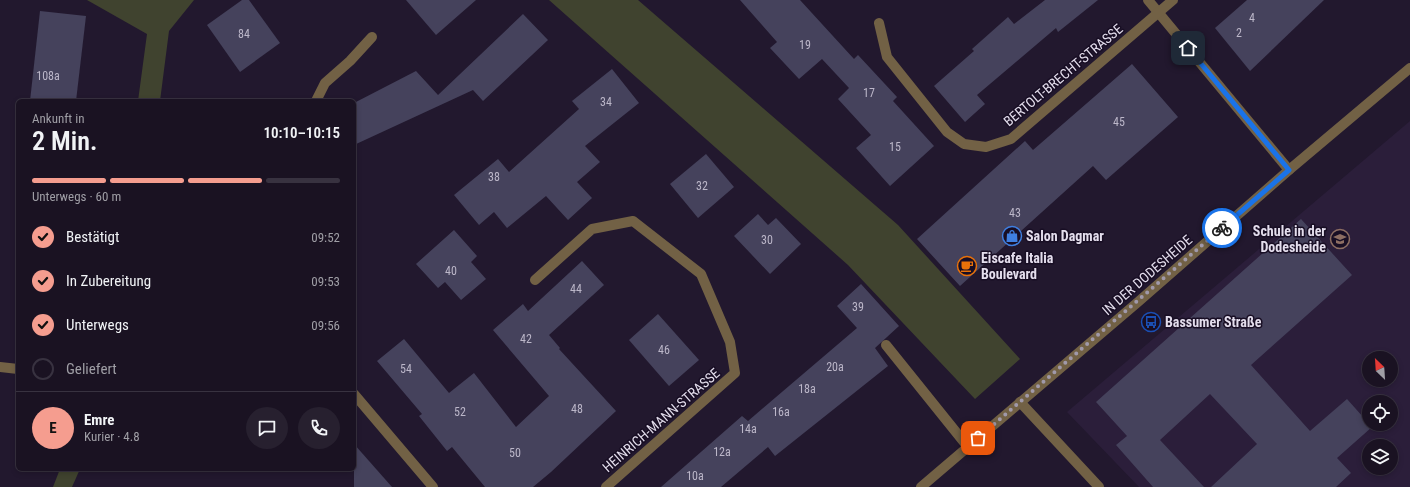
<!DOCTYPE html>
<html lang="de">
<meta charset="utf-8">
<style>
:root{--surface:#1a1222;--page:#27202f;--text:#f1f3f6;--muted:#9f9ea5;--line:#383240;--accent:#f59d8f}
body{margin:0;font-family:"Roboto Condensed",sans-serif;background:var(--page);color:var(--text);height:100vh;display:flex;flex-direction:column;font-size:15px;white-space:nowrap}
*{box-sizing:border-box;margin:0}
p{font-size:13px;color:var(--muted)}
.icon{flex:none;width:22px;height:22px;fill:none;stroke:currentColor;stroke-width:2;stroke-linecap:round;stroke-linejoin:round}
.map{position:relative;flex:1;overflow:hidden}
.panel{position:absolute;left:16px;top:99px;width:340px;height:372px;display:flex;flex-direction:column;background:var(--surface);border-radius:6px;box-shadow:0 2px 6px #0003,0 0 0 1px var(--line)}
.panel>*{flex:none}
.needle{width:26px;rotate:335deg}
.buttons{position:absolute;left:1362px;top:351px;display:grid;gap:8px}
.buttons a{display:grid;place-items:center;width:36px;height:36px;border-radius:50%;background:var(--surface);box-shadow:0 2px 6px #0003,0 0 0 1px var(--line);font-size:20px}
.pin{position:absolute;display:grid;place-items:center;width:34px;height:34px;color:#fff;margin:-17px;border-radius:8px;box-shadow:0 2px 6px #0006}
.courier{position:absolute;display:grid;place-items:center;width:40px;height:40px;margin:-20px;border:3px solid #1a73e8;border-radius:50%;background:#fff;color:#222;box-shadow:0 1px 5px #0007}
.head em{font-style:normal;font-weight:600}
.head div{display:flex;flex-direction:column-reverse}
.head{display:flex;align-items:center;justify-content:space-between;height:68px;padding:0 16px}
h1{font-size:26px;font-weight:600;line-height:30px}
.bar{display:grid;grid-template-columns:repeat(4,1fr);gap:6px 4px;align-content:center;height:48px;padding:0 16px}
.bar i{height:5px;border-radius:3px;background:var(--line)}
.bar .selected{background:var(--accent)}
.bar p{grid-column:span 4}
.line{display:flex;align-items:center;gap:10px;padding:0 16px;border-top:1px solid var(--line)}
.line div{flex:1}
.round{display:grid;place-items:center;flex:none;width:42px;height:42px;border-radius:21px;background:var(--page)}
ol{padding:0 16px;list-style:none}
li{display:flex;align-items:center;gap:12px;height:44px}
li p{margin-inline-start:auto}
li .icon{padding:4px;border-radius:50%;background:var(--accent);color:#111;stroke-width:4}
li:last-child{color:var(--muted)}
li i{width:22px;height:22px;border:2px solid var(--line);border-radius:50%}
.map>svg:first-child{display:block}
</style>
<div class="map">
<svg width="1410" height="487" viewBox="0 0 1410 487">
<rect width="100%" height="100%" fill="#22182e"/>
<path fill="#2b1e3a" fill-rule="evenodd" d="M 1410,121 L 1410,487 L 1139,487 L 1067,412 ZM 1369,358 L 1391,358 L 1391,380 L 1369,380 ZM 1369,402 L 1391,402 L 1391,424 L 1369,424 ZM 1369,446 L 1391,446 L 1391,468 L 1369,468 Z"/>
<g fill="#40432f">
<path d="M 87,0 L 194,0 L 169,31 L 160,101 L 138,101 L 147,34 Z"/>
<path d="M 549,0 L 638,0 L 898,225 L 1020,359 L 975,399 L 848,265 Z"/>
<path d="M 60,469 L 80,469 L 72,487 L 53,487 Z"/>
</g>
<g fill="#45425c">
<path d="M 242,0 L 249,0 L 280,43 L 240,72 L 207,25 Z"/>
<path d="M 406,0 L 476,0 L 436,35 Z"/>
<path d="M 740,0 L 800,0 L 854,59 L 858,55 L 897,97 L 893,101 L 934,146 L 890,186 L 856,148 L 871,135 L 838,99 L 849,88 L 822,59 L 799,79 L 770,48 L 777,42 Z"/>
<path d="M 1045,0 L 1098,0 L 1058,32 L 1056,28 L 977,95 L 985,104 L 965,122 L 934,86 L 974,51 L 972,49 L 1008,17 L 1014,24 Z"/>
<path d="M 1247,0 L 1324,0 L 1250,71 L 1215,28 Z"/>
<path d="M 40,11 L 86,16 L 76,101 L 30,101 Z"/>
<path d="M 523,14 L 548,40 L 483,101 L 473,90 L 354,145 L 354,103 L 416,71 L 438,95 Z"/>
<path d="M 1132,64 L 1178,117 L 1106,180 L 1093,166 L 960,286 L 917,239 L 1025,141 L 1033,150 Z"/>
<path d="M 612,69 L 639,103 L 585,146 L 600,162 L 577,182 L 592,198 L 568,220 L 546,196 L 507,228 L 494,212 L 479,225 L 454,195 L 498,159 L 509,172 L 579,109 L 572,101 Z"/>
<path d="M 706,154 L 734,187 L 698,218 L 670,184 Z"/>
<path d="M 758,214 L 768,225 L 776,218 L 801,244 L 770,274 L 734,236 Z"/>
<path d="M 1301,219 L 1352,275 L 1251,365 L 1310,431 L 1347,399 L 1372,427 L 1337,458 L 1351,473 L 1336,487 L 1211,487 L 1257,444 L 1210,394 L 1160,440 L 1204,487 L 1153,487 L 1116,445 L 1127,436 L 1096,402 Z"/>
<path d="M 454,230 L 477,256 L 471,262 L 486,279 L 461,300 L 445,282 L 438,288 L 416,264 Z"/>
<path d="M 582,261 L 604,285 L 549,335 L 560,348 L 559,349 L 616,411 L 551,472 L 533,487 L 485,487 L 452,447 L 447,451 L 419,416 L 422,414 L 377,361 L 404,339 L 449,393 L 474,373 L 516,427 L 549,396 L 493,330 L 523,304 L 528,311 Z"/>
<path d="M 861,284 L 899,326 L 875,348 L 888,366 L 775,456 L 768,447 L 721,487 L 661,487 L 742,416 L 748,421 L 857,328 L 837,306 Z"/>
<path d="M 658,314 L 699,360 L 669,386 L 629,340 Z"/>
<path d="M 354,444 L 392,487 L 354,487 Z"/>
</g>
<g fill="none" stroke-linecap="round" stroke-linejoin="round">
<path stroke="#726145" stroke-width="10" d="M 886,345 L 968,447"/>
<g stroke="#726145" stroke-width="10">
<path d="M 1148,0 L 1289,170"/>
<path d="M 879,23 L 887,57 L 947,132 L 964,144 L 986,147 L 1011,139 L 1173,0"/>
<path d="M 316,101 L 325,83 L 350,61 L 372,37"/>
<path d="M 535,280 L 592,229 L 633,221 L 701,274 L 730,342 L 735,373 L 606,487"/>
<path d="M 0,367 L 18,369"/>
<path d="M 354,394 L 433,487"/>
<path d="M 1020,402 L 1099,487"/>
</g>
<path stroke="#726145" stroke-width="10" d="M 921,487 L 1138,302 L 1289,170 L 1410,68"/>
</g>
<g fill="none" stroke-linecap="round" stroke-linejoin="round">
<path stroke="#a099aa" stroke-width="4" stroke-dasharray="0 7.2" d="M 978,438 L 1222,228"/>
<path stroke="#1a73e8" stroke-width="5" d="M 1188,48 L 1289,170 L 1222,228"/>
</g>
<defs>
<g id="shop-ring" transform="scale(1)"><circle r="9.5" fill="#180e24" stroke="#3f7fe0" stroke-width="1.5"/><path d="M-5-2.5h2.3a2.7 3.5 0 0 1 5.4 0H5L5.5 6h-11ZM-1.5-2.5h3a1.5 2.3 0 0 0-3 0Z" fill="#3f7fe0"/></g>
<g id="school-ring" transform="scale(1)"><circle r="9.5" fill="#180e24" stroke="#8d6e63" stroke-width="1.5"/><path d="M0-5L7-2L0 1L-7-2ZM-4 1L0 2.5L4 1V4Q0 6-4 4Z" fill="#8d6e63"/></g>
<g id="cafe-ring" transform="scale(1)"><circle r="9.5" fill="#180e24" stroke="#e8710a" stroke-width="1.5"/><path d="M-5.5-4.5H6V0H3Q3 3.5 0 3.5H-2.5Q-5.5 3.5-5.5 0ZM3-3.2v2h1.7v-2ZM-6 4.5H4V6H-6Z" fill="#e8710a"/></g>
<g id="bus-ring" transform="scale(1)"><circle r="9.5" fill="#180e24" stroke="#1a4fb4" stroke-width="1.5"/><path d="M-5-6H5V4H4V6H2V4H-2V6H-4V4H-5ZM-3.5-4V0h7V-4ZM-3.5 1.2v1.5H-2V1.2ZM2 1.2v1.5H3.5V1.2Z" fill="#1a4fb4"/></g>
</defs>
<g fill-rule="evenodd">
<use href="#shop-ring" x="1012" y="236"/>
<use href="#school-ring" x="1340" y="239"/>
<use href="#cafe-ring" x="967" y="266"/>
<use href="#bus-ring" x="1151" y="322"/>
</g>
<g text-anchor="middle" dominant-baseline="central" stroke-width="3" stroke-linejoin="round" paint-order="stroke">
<g font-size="12" fill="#bcb7c9">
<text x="1252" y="18">4</text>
<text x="1239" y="33">2</text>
<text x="244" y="34">84</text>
<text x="805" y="45">19</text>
<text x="48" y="76">108a</text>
<text x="869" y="93">17</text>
<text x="606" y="102">34</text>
<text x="1119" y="122">45</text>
<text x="895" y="147">15</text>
<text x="494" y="177">38</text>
<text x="702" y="186">32</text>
<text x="1015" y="213">43</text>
<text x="767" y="240">30</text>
<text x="451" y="271">40</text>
<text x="576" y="289">44</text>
<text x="858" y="307">39</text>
<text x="526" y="339">42</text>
<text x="664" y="350">46</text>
<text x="835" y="367">20a</text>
<text x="406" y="369">54</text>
<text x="807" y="389">18a</text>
<text x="577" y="409">48</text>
<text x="460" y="412">52</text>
<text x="781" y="412">16a</text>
<text x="748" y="429">14a</text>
<text x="722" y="452">12a</text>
<text x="515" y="453">50</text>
<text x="695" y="476">10a</text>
</g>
<g font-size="14" fill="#e4deed" stroke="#180e24">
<text transform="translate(1063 75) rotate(-40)">BERTOLT-BRECHT-STRASSE</text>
<text transform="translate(1147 275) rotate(-41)">IN DER DODESHEIDE</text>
<text transform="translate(661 420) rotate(-41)">HEINRICH-MANN-STRASSE</text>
</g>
<g font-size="14" font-weight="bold" fill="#e4deed" stroke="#180e24" text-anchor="start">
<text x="1326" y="231" text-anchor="end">Schule in der<tspan x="1326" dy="16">Dodesheide</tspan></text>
<text x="1026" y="236">Salon Dagmar</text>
<text x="981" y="258">Eiscafe Italia<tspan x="981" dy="16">Boulevard</tspan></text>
<text x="1165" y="322">Bassumer Straße</text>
</g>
</g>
</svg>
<div class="buttons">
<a><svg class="needle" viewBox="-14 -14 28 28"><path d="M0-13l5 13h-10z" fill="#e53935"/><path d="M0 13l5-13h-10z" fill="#9f9ea5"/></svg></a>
<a><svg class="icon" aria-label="locate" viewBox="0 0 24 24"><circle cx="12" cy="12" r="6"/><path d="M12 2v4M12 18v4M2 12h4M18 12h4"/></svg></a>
<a><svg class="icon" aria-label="layers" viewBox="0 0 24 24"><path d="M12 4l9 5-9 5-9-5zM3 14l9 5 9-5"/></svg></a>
</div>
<div class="pin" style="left:978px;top:438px;background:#ea580c"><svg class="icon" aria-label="bag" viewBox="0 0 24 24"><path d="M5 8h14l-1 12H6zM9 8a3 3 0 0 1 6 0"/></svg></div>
<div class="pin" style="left:1188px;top:48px;background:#1f2937"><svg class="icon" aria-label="home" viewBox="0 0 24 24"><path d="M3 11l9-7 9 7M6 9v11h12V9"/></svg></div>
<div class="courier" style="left:1222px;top:228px"><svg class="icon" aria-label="bike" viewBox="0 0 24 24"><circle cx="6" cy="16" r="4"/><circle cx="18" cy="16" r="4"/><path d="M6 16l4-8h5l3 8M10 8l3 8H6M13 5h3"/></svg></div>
<section class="panel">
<div class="head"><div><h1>2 Min.</h1><p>Ankunft in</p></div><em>10:10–10:15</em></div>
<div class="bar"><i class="selected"></i><i class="selected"></i><i class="selected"></i><i></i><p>Unterwegs · 60 m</p></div>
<ol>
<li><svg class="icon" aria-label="check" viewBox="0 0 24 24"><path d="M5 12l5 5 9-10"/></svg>Bestätigt<p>09:52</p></li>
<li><svg class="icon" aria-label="check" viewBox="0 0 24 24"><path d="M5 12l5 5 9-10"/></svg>In Zubereitung<p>09:53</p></li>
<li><svg class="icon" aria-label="check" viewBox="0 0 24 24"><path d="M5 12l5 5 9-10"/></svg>Unterwegs<p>09:56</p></li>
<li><i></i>Geliefert</li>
</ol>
<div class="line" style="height:72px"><b class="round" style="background:var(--accent);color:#111">E</b><div><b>Emre</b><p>Kurier · 4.8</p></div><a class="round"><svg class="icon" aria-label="chat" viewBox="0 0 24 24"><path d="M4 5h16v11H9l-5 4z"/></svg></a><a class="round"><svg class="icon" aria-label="phone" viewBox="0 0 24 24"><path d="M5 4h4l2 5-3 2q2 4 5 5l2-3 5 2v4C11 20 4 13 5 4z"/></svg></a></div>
</section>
</div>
